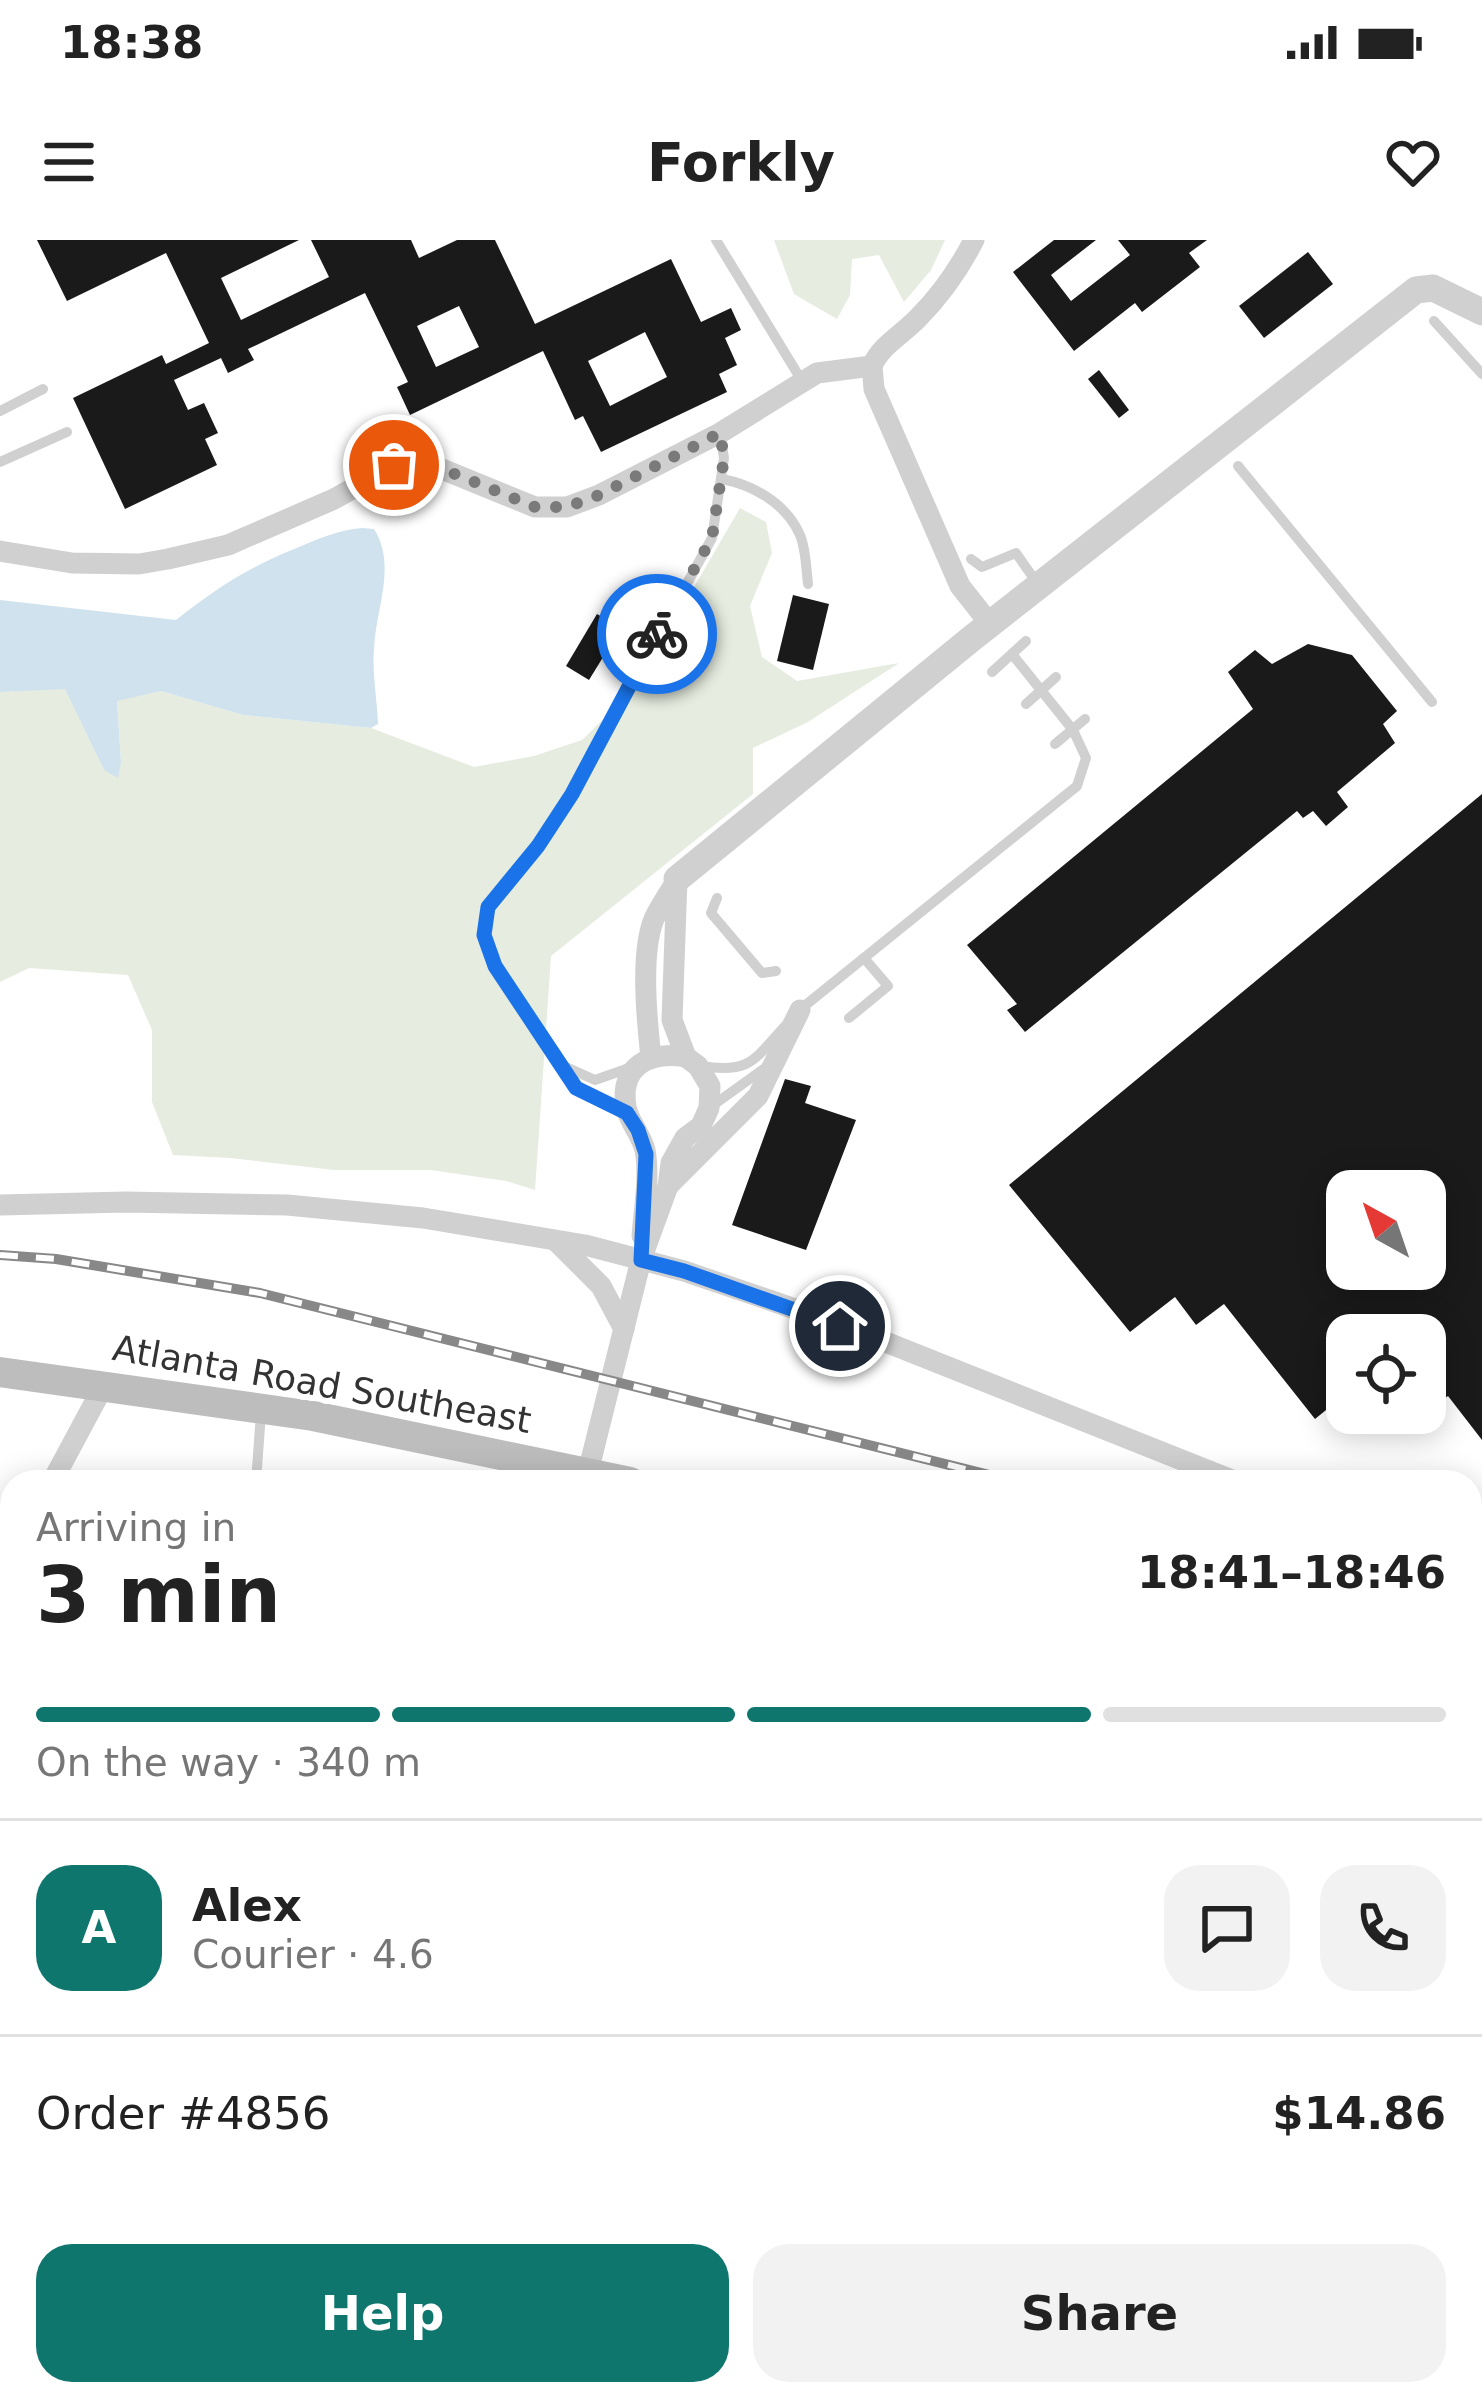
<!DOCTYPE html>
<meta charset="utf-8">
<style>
:root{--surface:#fff;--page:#f2f2f2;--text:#222;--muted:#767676;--line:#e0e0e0;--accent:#0f766e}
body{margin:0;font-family:"DejaVu Sans",sans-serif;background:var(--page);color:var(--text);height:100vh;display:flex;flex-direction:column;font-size:45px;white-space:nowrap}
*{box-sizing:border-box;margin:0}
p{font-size:39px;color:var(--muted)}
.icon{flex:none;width:66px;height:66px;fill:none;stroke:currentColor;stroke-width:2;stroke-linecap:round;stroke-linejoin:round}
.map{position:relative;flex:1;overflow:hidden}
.side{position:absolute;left:0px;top:1230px;width:1482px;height:936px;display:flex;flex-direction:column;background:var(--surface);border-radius:36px 36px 0 0;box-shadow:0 6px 30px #0003}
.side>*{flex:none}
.needle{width:78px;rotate:320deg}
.buttons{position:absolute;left:1326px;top:930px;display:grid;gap:24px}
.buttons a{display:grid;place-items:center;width:120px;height:120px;border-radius:24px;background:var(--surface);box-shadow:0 6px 30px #0003;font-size:60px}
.pin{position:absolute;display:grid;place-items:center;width:102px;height:102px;color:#fff;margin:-51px;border:6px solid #fff;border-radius:50%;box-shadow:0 3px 12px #0007}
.courier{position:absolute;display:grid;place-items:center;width:120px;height:120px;margin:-60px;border:9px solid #1a73e8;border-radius:50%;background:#fff;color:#222;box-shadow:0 3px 15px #0007}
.summary em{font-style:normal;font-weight:700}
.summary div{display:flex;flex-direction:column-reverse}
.summary{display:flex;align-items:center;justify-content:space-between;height:204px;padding:0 36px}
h1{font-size:78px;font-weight:700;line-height:90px}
.bar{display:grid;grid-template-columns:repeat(4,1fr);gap:18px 12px;align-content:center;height:144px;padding:0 36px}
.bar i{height:15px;border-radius:9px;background:var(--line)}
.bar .on{background:var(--accent)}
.bar p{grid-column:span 4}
.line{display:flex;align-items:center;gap:30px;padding:0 36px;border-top:3px solid var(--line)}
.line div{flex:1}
.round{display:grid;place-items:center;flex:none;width:126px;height:126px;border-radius:36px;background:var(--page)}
.action{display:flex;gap:24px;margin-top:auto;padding:24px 36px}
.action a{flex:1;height:138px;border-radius:36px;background:var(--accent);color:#fff;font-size:48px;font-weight:700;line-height:138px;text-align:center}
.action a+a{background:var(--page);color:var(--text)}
.status{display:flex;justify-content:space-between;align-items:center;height:84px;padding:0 60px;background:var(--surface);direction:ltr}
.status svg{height:33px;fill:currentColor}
header{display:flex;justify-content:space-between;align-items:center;height:156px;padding:0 36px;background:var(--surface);font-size:54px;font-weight:700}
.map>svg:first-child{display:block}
</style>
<div class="status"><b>18:38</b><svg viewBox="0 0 49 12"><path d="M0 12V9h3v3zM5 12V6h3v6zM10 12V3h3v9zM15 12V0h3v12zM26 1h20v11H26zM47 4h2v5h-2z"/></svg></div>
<header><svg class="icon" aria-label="menu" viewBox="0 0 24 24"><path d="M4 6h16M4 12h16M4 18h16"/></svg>Forkly<svg class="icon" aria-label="heart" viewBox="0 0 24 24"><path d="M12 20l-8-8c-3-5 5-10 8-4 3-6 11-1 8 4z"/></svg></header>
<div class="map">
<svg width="1482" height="2166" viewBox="0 0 1482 2166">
<rect width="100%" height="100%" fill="#fff"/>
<g fill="#e6ecdf">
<path d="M 774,0 L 945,0 L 931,30 L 904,62 L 879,15 L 852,19 L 850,55 L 837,79 L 794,54 Z"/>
<path d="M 740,268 L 766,282 L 772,313 L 750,366 L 762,417 L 797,441 L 899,423 L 808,482 L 753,508 L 753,554 L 551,716 L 535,950 L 506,941 L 431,930 L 334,930 L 231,918 L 173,915 L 152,862 L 152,790 L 128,735 L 29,728 L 0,742 L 0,452 L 65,448 L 104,530 L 121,522 L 117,460 L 161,451 L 243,475 L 371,488 L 474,527 L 534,516 L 582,500 L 636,447 Z"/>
</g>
<path fill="#cfe2ee" d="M 362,288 L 374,289 C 397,325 376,368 374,408 C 372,433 377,459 378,484 L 371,488 L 243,475 L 161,451 L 117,461 L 121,522 L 118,538 L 104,530 L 65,449 L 0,452 L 0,360 L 176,380 C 218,347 249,327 299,307 C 320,298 339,290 362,288 Z"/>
<g fill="#1a1a1a" fill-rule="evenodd">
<path d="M 37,0 L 299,0 L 221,38 L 241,80 L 329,37 L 311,0 L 411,0 L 419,18 L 457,0 L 495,0 L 535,84 L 671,19 L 701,82 L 731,68 L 741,90 L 725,98 L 737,125 L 719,134 L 727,152 L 601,212 L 583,176 L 575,180 L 543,111 L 410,175 L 397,147 L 408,142 L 365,53 L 248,109 L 254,120 L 228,133 L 221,118 L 174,140 L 188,170 L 204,163 L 218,193 L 205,199 L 217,225 L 125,269 L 73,158 L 162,115 L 166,124 L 209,103 L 166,13 L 67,61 ZM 459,66 L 479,107 L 436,127 L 417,86 ZM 645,92 L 667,137 L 610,166 L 588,121 Z"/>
<path d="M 1054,0 L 1096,0 L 1051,35 L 1071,61 L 1130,15 L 1118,0 L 1207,0 L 1189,13 L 1200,27 L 1142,72 L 1135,63 L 1074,111 L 1013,32 Z"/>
<path d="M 1308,12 L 1333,44 L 1264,98 L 1239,66 Z"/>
<path d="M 1099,130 L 1129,170 L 1119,178 L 1088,139 Z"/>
<path d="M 793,355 L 829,364 L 813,430 L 777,421 Z"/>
<path d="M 597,374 L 621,388 L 589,440 L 566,426 Z"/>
<path d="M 1308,404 L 1352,415 L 1397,471 L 1383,484 L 1395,503 L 1337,552 L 1348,567 L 1326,586 L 1313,571 L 1303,578 L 1297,571 L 1025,792 L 1007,770 L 1017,764 L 967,705 L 1253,469 L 1228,432 L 1255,410 L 1272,424 Z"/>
<path d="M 1482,554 L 1482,1200 L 1448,1156 L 1425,1172 L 1425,1095 L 1347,1095 L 1347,1153 L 1315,1179 L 1224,1064 L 1196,1085 L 1175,1057 L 1130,1092 L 1009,945 ZM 1347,951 L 1425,951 L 1425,1029 L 1347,1029 Z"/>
<path d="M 785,839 L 811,846 L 805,863 L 856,880 L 806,1010 L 732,985 Z"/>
</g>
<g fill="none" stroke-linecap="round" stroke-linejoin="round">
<g stroke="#d0d0d0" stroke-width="10">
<path d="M 716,0 L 802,141"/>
<path d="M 1434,81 L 1482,134"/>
<path d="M 0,171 L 43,149"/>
<path d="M 0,222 L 67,192"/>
<path d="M 1238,226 L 1432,462"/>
<path d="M 722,239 C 753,245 786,263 800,295 C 806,309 806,328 808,344"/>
<path d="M 971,319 L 982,327 L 1016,313 L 1037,343"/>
<path d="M 992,432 L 1026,401"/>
<path d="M 1026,464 L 1056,437"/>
<path d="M 1055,504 L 1085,479"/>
<path d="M 717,658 L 711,673 L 762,733 L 776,731"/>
<path d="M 797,772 L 1077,546 L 1086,518 L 1073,490 L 1012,414"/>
<path d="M 849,778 L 888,746 L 864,718"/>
<path d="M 701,826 C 750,834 754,820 785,786"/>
<path d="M 566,827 L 595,840 L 632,827"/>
<path d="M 712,866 L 765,828"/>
<path d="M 625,872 L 576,847 L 495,726 L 484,695 L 488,667 L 538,606 L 571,554 L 712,298 L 724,218 L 720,193"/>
<path d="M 256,1242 L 261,1173"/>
<path d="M 1470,1623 L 1482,1634"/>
<path d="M 1470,1739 L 1482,1729"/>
</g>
<g stroke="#d0d0d0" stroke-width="21">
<path d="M 872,126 L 874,149 L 960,346 L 990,384"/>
<path d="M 0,311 L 72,323 L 139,324 L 168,319 L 228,305 L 334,259 L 395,225 L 415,218 L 535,267 L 567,267 L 599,255 L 720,193 L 817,133 L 872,126 C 881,105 903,94 918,78 C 941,55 959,29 974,0"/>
<path d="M 651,818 C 647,781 640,713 654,679 C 659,668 667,656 674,645"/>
<path d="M 668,946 L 758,856 L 800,770"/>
<path d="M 0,965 L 126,962 L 287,965 L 423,978 L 585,1005 L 684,1031 L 775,1062 L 873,1097 L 1237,1242"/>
<path d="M 642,996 C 644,969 650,936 645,910 C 641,894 629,882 626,867 C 619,825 651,811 686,817"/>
<path d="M 557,1002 L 601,1046 L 624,1089"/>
<path d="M 588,1232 L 641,1020 L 668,946 L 671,923 L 685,898 L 701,886 L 709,868 L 710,846 L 698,826 L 686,817 L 672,780 L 677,639"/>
<path d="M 52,1242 L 104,1145"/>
<path d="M 1470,1334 L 1482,1339"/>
<path d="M 0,1339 L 12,1317"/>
<path d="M 1470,1577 L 1482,1562"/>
<path d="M 0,1620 L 12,1598"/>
<path d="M 0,1827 L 12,1832"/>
<path d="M 15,2154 L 30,2166"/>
<path d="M 256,2165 L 270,2154"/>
<path d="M 1087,2166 L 1105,2154"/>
</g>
<path stroke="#d0d0d0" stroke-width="27" d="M 677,639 L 971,399 L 1416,50 L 1433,48 L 1482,72"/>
<g stroke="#bdbdbd" stroke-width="30">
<path d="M 0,1132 L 313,1176 L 630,1242"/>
<path d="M 1470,1488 L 1482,1492"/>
</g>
<g stroke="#888" stroke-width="10">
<g id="rail">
<path d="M 0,1015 L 56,1019 L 260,1053 L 1017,1242"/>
<path d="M 1470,1408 L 1482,1412"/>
</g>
</g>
<use href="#rail" stroke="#fff" stroke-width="6" stroke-dasharray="18" stroke-linecap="butt"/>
</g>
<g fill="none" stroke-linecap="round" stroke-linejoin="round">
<path stroke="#7a7a7a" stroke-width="12" stroke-dasharray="0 21.6" d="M 394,225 L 416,218 L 535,267 L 567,267 L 599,255 L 720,193 L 724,218 L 712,298 L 657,394"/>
<path stroke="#1a73e8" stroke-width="15" d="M 657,394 L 572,554 L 538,606 L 488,667 L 484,695 L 495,726 L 576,848 L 627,873 L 638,890 L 646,914 L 641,1020 L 684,1031 L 840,1086"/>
</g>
<g text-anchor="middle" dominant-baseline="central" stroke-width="12" stroke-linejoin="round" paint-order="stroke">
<g font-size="36" fill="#333" stroke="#fff">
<text transform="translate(322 1144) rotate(10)">Atlanta Road Southeast</text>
</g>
</g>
</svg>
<div class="buttons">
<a><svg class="needle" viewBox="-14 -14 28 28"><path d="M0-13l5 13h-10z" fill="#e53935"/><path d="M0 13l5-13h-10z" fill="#767676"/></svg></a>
<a><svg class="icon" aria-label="locate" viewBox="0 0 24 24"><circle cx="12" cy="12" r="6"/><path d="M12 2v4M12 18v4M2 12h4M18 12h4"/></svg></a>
</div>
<div class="pin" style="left:394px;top:225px;background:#ea580c"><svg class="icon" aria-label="bag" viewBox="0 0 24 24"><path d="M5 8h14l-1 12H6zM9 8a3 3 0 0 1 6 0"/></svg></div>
<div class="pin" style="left:840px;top:1086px;background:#1f2937"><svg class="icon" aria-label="home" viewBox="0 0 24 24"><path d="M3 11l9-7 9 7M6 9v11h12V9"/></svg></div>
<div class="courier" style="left:657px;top:394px"><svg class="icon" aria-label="bike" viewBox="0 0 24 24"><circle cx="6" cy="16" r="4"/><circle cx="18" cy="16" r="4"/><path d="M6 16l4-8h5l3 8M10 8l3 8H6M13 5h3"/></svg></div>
<section class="side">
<div class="summary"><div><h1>3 min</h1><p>Arriving in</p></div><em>18:41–18:46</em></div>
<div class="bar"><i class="on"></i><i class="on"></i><i class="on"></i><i></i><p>On the way · 340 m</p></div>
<div class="line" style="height:216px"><b class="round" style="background:var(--accent);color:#fff">A</b><div><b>Alex</b><p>Courier · 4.6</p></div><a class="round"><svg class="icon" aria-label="chat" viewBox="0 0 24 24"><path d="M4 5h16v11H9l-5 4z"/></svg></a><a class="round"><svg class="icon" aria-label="phone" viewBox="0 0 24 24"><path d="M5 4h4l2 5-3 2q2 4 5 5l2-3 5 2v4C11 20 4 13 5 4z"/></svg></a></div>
<div class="line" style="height:156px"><div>Order #4856</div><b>$14.86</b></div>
<div class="action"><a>Help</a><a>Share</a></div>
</section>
</div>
